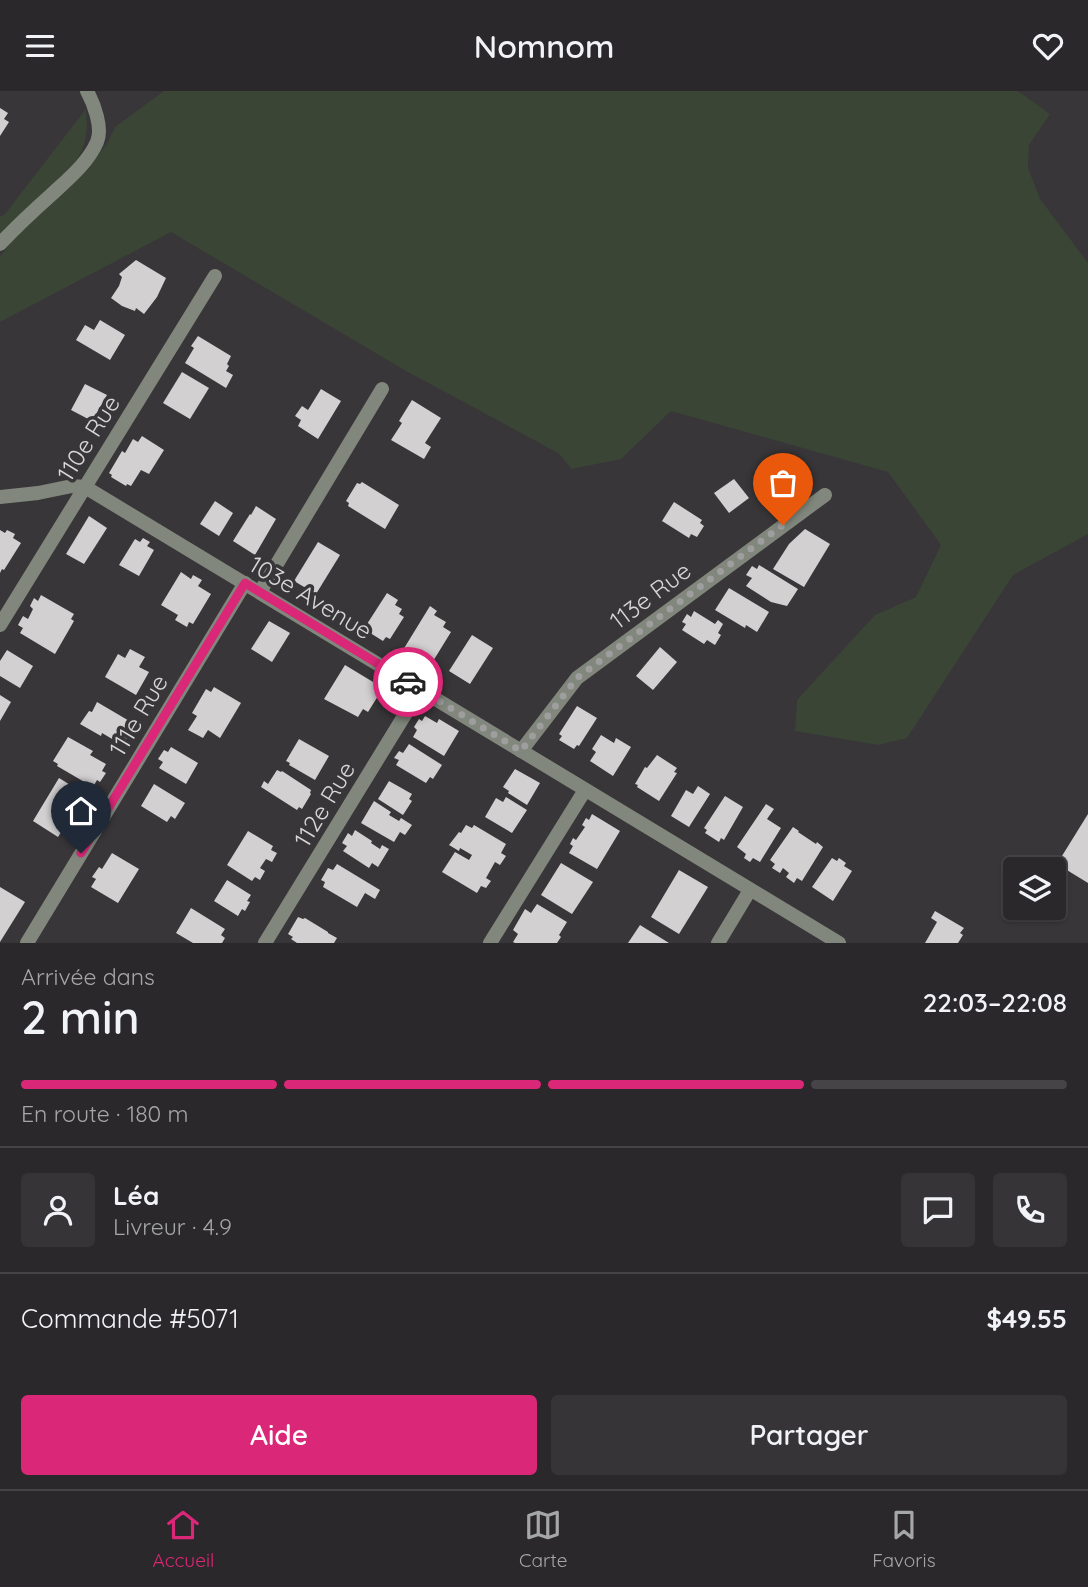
<!DOCTYPE html>
<html lang="fr">
<meta charset="utf-8">
<style>
:root{--surface:#2a282a;--page:#363436;--text:#f1f3f6;--muted:#a5a6a8;--line:#464447;--accent:#db2777}
body{margin:0;font-family:Quicksand,sans-serif;background:var(--page);color:var(--text);height:100vh;display:flex;flex-direction:column;font-size:26px;white-space:nowrap}
*{box-sizing:border-box;margin:0}
p{font-size:23px;color:var(--muted)}
.icon{flex:none;width:38px;height:38px;fill:none;stroke:currentColor;stroke-width:2;stroke-linecap:round;stroke-linejoin:round}
.map{position:relative;height:852px;overflow:hidden}
.sheet{display:flex;flex-direction:column;background:var(--surface);flex:1}
.sheet>*{flex:none}
.buttons{position:absolute;left:1003px;top:766px;display:grid;gap:14px}
.buttons a{display:grid;place-items:center;width:63px;height:63px;border-radius:7px;background:var(--surface);box-shadow:0 2px 5px #0004,0 0 0 2px var(--line);font-size:35px}
.pin{position:absolute;display:grid;place-items:center;width:60px;height:60px;color:#fff;margin:-72px -30px;border-radius:50% 50% 50% 0;rotate:-45deg;box-shadow:0 0 7px #0007}
.pin .icon{rotate:45deg}
.courier{position:absolute;display:grid;place-items:center;width:70px;height:70px;margin:-35px;border:5px solid #db2777;border-radius:50%;background:#fff;color:#222;box-shadow:0 2px 9px #0007}
.summary em{font-style:normal;font-weight:600}
.summary div{display:flex;flex-direction:column-reverse}
.summary{display:flex;align-items:center;justify-content:space-between;height:119px;padding:0 21px}
h1{font-size:46px;font-weight:600;line-height:52px}
.bar{display:grid;grid-template-columns:repeat(4,1fr);gap:10px 7px;align-content:center;height:84px;padding:0 21px}
.bar i{height:9px;border-radius:5px;background:var(--line)}
.bar .active{background:var(--accent)}
.bar p{grid-column:span 4}
.line{display:flex;align-items:center;gap:18px;padding:0 21px;border-top:2px solid var(--line)}
.line div{flex:1}
.round{display:grid;place-items:center;flex:none;width:74px;height:74px;border-radius:7px;background:var(--page)}
.primary-button{display:flex;gap:14px;margin-top:auto;padding:14px 21px}
.primary-button a{flex:1;height:80px;border-radius:7px;background:var(--accent);color:#fff;font-size:28px;font-weight:600;line-height:80px;text-align:center}
.primary-button a+a{background:var(--page);color:var(--text)}
header{display:flex;justify-content:space-between;align-items:center;height:91px;padding:0 21px;background:var(--surface);font-size:32px;font-weight:600}
.dock{display:flex;justify-content:space-around;align-items:center;height:98px;border-top:2px solid var(--line);background:var(--surface);font-size:19px;color:var(--muted)}
.dock a{display:grid;justify-items:center;gap:4px}
.dock .active{color:var(--accent)}
.map>svg:first-child{display:block}
</style>
<header><svg class="icon" aria-label="menu" viewBox="0 0 24 24"><path d="M4 6h16M4 12h16M4 18h16"/></svg>Nomnom<svg class="icon" aria-label="heart" viewBox="0 0 24 24"><path d="M12 20l-8-8c-3-5 5-10 8-4 3-6 11-1 8 4z"/></svg></header>
<div class="map">
<svg width="1088" height="852" viewBox="0 0 1088 852">
<rect width="100%" height="100%" fill="#383638"/>
<g fill="#3a4536">
<path d="M 164,0 L 1018,0 L 1050,23 L 1029,54 L 1028,77 L 1040,108 L 1088,172 L 1088,443 L 1013,484 L 907,647 L 878,654 L 795,640 L 797,609 L 875,524 L 916,506 L 941,454 L 888,381 L 671,320 L 621,368 L 572,378 L 558,362 L 406,280 L 171,141 L 0,231 L 0,165 L 16,146 L 96,67 L 108,51 L 115,36 Z"/>
<path d="M 86,18 C 88,42 87,53 74,73 L 0,145 L 0,126 L 5,123 Z"/>
</g>
<g fill="#d3d0d2">
<path d="M 0,17 L 8,22 L 4,28 L 9,31 L 0,45 Z"/>
<path d="M 136,169 L 166,187 L 157,206 L 144,223 L 136,217 L 135,220 L 122,215 L 111,207 L 119,195 L 122,186 L 119,183 Z"/>
<path d="M 100,229 L 125,244 L 110,269 L 76,249 L 85,234 L 94,239 Z"/>
<path d="M 198,245 L 231,265 L 227,273 L 229,275 L 226,280 L 233,284 L 226,297 L 185,272 L 194,257 L 191,255 Z"/>
<path d="M 182,281 L 209,297 L 190,328 L 163,312 Z"/>
<path d="M 85,293 L 107,304 L 92,330 L 71,319 Z"/>
<path d="M 321,298 L 341,310 L 318,348 L 298,335 L 301,329 L 295,325 L 302,315 L 308,319 Z"/>
<path d="M 412,309 L 441,327 L 425,352 L 431,356 L 424,368 L 391,349 L 402,332 L 399,330 Z"/>
<path d="M 142,345 L 164,359 L 149,383 L 141,379 L 131,395 L 127,393 L 126,395 L 111,386 L 112,384 L 109,382 L 122,360 L 125,362 L 133,348 L 138,351 Z"/>
<path d="M 734,388 L 749,407 L 729,422 L 714,402 Z"/>
<path d="M 362,391 L 399,414 L 385,438 L 348,415 L 349,412 L 346,410 L 357,392 L 360,393 Z"/>
<path d="M 215,410 L 233,422 L 219,445 L 200,433 Z"/>
<path d="M 674,411 L 702,429 L 700,432 L 704,435 L 697,446 L 691,443 L 689,447 L 662,430 Z"/>
<path d="M 256,415 L 276,428 L 255,464 L 233,450 L 250,423 L 251,424 Z"/>
<path d="M 89,425 L 107,437 L 84,473 L 66,463 Z"/>
<path d="M 805,438 L 830,453 L 804,496 L 773,478 L 789,453 Z"/>
<path d="M 0,439 L 5,442 L 7,439 L 15,443 L 13,447 L 21,452 L 4,479 L 2,478 L 0,482 Z"/>
<path d="M 143,447 L 150,451 L 147,455 L 154,459 L 139,485 L 119,474 L 135,448 L 140,451 Z"/>
<path d="M 318,451 L 340,464 L 316,503 L 294,490 Z"/>
<path d="M 759,474 L 798,498 L 787,515 L 771,511 L 746,495 L 752,487 L 746,484 L 752,475 L 757,478 Z"/>
<path d="M 181,481 L 191,488 L 193,484 L 202,489 L 198,495 L 211,503 L 193,533 L 189,531 L 187,536 L 175,529 L 178,524 L 161,514 Z"/>
<path d="M 729,497 L 769,521 L 757,541 L 746,534 L 745,537 L 715,519 Z"/>
<path d="M 387,502 L 398,509 L 395,514 L 402,518 L 399,523 L 404,526 L 390,548 L 386,546 L 383,550 L 367,540 L 370,535 L 367,533 Z"/>
<path d="M 41,504 L 74,523 L 71,528 L 74,530 L 55,563 L 20,542 L 23,537 L 18,534 L 23,525 L 28,528 L 33,518 L 30,515 L 34,507 L 38,510 Z"/>
<path d="M 430,515 L 437,520 L 434,524 L 446,531 L 443,536 L 451,541 L 430,575 L 403,559 Z"/>
<path d="M 694,520 L 715,533 L 718,529 L 723,533 L 718,542 L 721,544 L 715,554 L 707,549 L 704,553 L 682,539 L 686,533 L 682,531 L 687,523 L 691,526 Z"/>
<path d="M 269,530 L 290,542 L 272,571 L 251,558 Z"/>
<path d="M 472,544 L 493,557 L 470,593 L 449,580 Z"/>
<path d="M 660,556 L 677,571 L 653,599 L 636,585 Z"/>
<path d="M 130,558 L 145,566 L 139,576 L 149,581 L 136,604 L 105,586 L 118,563 L 125,567 Z"/>
<path d="M 7,559 L 33,575 L 20,597 L 0,585 L 0,570 Z"/>
<path d="M 345,574 L 383,597 L 368,621 L 363,618 L 358,626 L 324,608 Z"/>
<path d="M 214,596 L 241,612 L 220,647 L 208,639 L 203,647 L 188,639 L 197,625 L 192,622 L 206,598 L 211,601 Z"/>
<path d="M 0,604 L 11,611 L 0,630 Z"/>
<path d="M 97,611 L 131,631 L 130,634 L 134,636 L 125,651 L 121,649 L 119,652 L 102,642 L 101,645 L 80,633 L 89,620 L 92,621 Z"/>
<path d="M 577,615 L 597,627 L 579,655 L 577,654 L 574,658 L 559,649 L 562,645 L 559,643 Z"/>
<path d="M 425,625 L 437,632 L 439,628 L 459,640 L 444,665 L 413,646 L 417,639 L 414,636 L 419,628 L 422,630 Z"/>
<path d="M 601,644 L 614,652 L 616,647 L 631,656 L 613,685 L 590,670 L 596,661 L 592,658 Z"/>
<path d="M 68,646 L 93,660 L 90,664 L 106,673 L 102,680 L 106,682 L 100,691 L 97,689 L 93,696 L 57,675 L 58,673 L 53,670 Z"/>
<path d="M 299,648 L 329,665 L 315,689 L 289,674 L 290,672 L 286,670 Z"/>
<path d="M 409,653 L 442,674 L 433,688 L 430,686 L 426,692 L 396,674 L 399,669 L 394,667 L 399,660 L 403,662 Z"/>
<path d="M 171,656 L 198,672 L 186,693 L 159,677 L 163,671 L 158,668 L 164,659 L 168,661 Z"/>
<path d="M 657,664 L 677,677 L 674,681 L 677,682 L 659,710 L 637,696 L 638,694 L 635,693 L 645,676 L 647,677 Z"/>
<path d="M 515,678 L 540,692 L 527,714 L 508,702 L 509,700 L 503,696 Z"/>
<path d="M 277,679 L 281,681 L 282,680 L 311,699 L 310,702 L 311,703 L 302,718 L 299,716 L 297,719 L 261,696 L 264,690 L 268,693 Z"/>
<path d="M 59,687 L 85,703 L 58,746 L 33,730 Z"/>
<path d="M 389,690 L 412,703 L 409,708 L 412,710 L 403,724 L 378,708 Z"/>
<path d="M 154,693 L 185,712 L 175,728 L 171,725 L 167,731 L 141,715 Z"/>
<path d="M 698,695 L 710,703 L 689,736 L 671,725 L 686,699 L 693,703 Z"/>
<path d="M 725,705 L 743,716 L 724,749 L 721,747 L 719,751 L 705,742 L 707,739 L 704,737 Z"/>
<path d="M 506,706 L 527,719 L 512,742 L 485,726 L 496,707 L 503,711 Z"/>
<path d="M 374,710 L 391,721 L 389,724 L 399,730 L 401,727 L 412,734 L 405,744 L 400,741 L 394,751 L 361,732 Z"/>
<path d="M 766,713 L 774,718 L 767,728 L 781,737 L 760,771 L 753,767 L 750,771 L 744,767 L 746,763 L 737,756 Z"/>
<path d="M 592,723 L 620,740 L 597,778 L 569,762 L 573,755 L 570,753 L 573,747 L 576,749 L 585,736 L 582,734 L 586,727 L 589,729 Z"/>
<path d="M 1088,723 L 1088,792 L 1057,773 Z"/>
<path d="M 466,734 L 472,737 L 474,734 L 506,753 L 501,762 L 506,765 L 500,774 L 495,771 L 486,787 L 491,790 L 486,797 L 481,795 L 477,802 L 442,781 L 455,761 L 469,769 L 472,764 L 460,757 L 459,760 L 449,754 L 459,741 L 461,742 Z"/>
<path d="M 793,736 L 799,740 L 798,741 L 816,753 L 817,751 L 823,756 L 802,790 L 797,787 L 794,792 L 786,786 L 789,782 L 783,777 L 780,782 L 772,777 L 775,773 L 770,769 Z"/>
<path d="M 355,739 L 372,750 L 371,752 L 380,758 L 382,754 L 389,758 L 378,776 L 372,772 L 369,777 L 343,760 L 347,755 L 342,752 L 348,742 L 352,745 Z"/>
<path d="M 248,740 L 273,755 L 271,759 L 277,762 L 272,771 L 266,768 L 260,777 L 265,780 L 260,789 L 255,786 L 252,790 L 227,774 Z"/>
<path d="M 112,762 L 139,778 L 118,812 L 91,796 L 96,788 L 92,786 L 99,776 L 102,778 Z"/>
<path d="M 832,767 L 837,770 L 839,767 L 846,772 L 844,775 L 852,780 L 833,810 L 812,796 Z"/>
<path d="M 561,772 L 593,791 L 572,823 L 541,804 Z"/>
<path d="M 337,773 L 380,799 L 375,808 L 365,802 L 357,816 L 323,796 L 325,791 L 321,789 L 328,777 L 333,779 Z"/>
<path d="M 679,779 L 708,796 L 679,843 L 651,826 Z"/>
<path d="M 227,789 L 251,804 L 247,810 L 250,811 L 245,820 L 242,818 L 238,825 L 214,810 Z"/>
<path d="M 0,796 L 25,811 L 0,851 Z"/>
<path d="M 537,813 L 567,831 L 559,844 L 561,846 L 557,852 L 515,852 L 513,851 L 518,843 L 513,839 L 525,818 L 531,822 Z"/>
<path d="M 191,817 L 225,838 L 221,844 L 225,847 L 222,852 L 193,852 L 176,842 Z"/>
<path d="M 935,820 L 964,837 L 960,842 L 963,844 L 958,852 L 925,852 L 937,831 L 931,827 Z"/>
<path d="M 298,826 L 303,828 L 305,827 L 328,841 L 328,842 L 337,847 L 334,852 L 297,852 L 291,848 L 293,846 L 288,843 Z"/>
<path d="M 640,834 L 669,852 L 628,852 Z"/>
</g>
<g fill="none" stroke-linecap="round" stroke-linejoin="round">
<g stroke="#81877c" stroke-width="14">
<path d="M 0,153 C 16,136 33,120 51,104 C 67,89 88,72 97,51 C 103,37 94,13 87,0"/>
<path d="M 0,406 L 38,402 L 72,395 L 85,396 L 839,852"/>
<path d="M 260,501 L 382,298"/>
<path d="M 0,534 L 215,185"/>
<path d="M 521,660 L 577,587 L 825,404"/>
<path d="M 27,852 L 245,492"/>
<path d="M 265,852 L 420,599"/>
<path d="M 490,852 L 585,699"/>
<path d="M 718,852 L 750,799"/>
</g>
</g>
<g fill="none" stroke-linecap="round" stroke-linejoin="round">
<path stroke="#9f9e9f" stroke-width="7" stroke-dasharray="0 12.6" d="M 408,591 L 521,660 L 577,587 L 783,434"/>
<path stroke="#db2777" stroke-width="9" d="M 81,762 L 245,492 L 408,591"/>
</g>
<g text-anchor="middle" dominant-baseline="central" stroke-width="7" stroke-linejoin="round" paint-order="stroke">
<g font-size="24" fill="#d7d6d7" stroke="#383638">
<text transform="translate(88 347) rotate(-58)">110e Rue</text>
<text transform="translate(650 504) rotate(-37)">113e Rue</text>
<text transform="translate(311 506) rotate(31)">103e Avenue</text>
<text transform="translate(138 624) rotate(-59)">111e Rue</text>
<text transform="translate(324 713) rotate(-59)">112e Rue</text>
</g>
</g>
</svg>
<div class="buttons">
<a><svg class="icon" aria-label="layers" viewBox="0 0 24 24"><path d="M12 4l9 5-9 5-9-5zM3 14l9 5 9-5"/></svg></a>
</div>
<div class="pin" style="left:783px;top:434px;background:#ea580c"><svg class="icon" aria-label="bag" viewBox="0 0 24 24"><path d="M5 8h14l-1 12H6zM9 8a3 3 0 0 1 6 0"/></svg></div>
<div class="pin" style="left:81px;top:762px;background:#1f2937"><svg class="icon" aria-label="home" viewBox="0 0 24 24"><path d="M3 11l9-7 9 7M6 9v11h12V9"/></svg></div>
<div class="courier" style="left:408px;top:591px"><svg class="icon" aria-label="car" viewBox="0 0 24 24"><path d="M5 17H2v-5l4-1 3-4h7l3 4 3 1v5h-3M9 17h6M6 11h13"/><circle cx="7" cy="17" r="2"/><circle cx="17" cy="17" r="2"/></svg></div>
</div>
<section class="sheet">
<div class="summary"><div><h1>2 min</h1><p>Arrivée dans</p></div><em>22:03–22:08</em></div>
<div class="bar"><i class="active"></i><i class="active"></i><i class="active"></i><i></i><p>En route · 180 m</p></div>
<div class="line" style="height:126px"><a class="round"><svg class="icon" aria-label="person" viewBox="0 0 24 24"><circle cx="12" cy="8" r="4"/><path d="M4 21q1-7 8-7t8 7"/></svg></a><div><b>Léa</b><p>Livreur · 4.9</p></div><a class="round"><svg class="icon" aria-label="chat" viewBox="0 0 24 24"><path d="M4 5h16v11H9l-5 4z"/></svg></a><a class="round"><svg class="icon" aria-label="phone" viewBox="0 0 24 24"><path d="M5 4h4l2 5-3 2q2 4 5 5l2-3 5 2v4C11 20 4 13 5 4z"/></svg></a></div>
<div class="line" style="height:91px"><div>Commande #5071</div><b>$49.55</b></div>
<div class="primary-button"><a>Aide</a><a>Partager</a></div>
</section>
<nav class="dock">
<a class="active"><svg class="icon" aria-label="home" viewBox="0 0 24 24"><path d="M3 11l9-7 9 7M6 9v11h12V9"/></svg>Accueil</a>
<a><svg class="icon" aria-label="map" viewBox="0 0 24 24"><path d="M3 6l6-2 6 2 6-2v14l-6 2-6-2-6 2zM9 4v14M15 6v14"/></svg>Carte</a>
<a><svg class="icon" aria-label="saved" viewBox="0 0 24 24"><path d="M7 4h10v16l-5-4-5 4z"/></svg>Favoris</a>
</nav>
